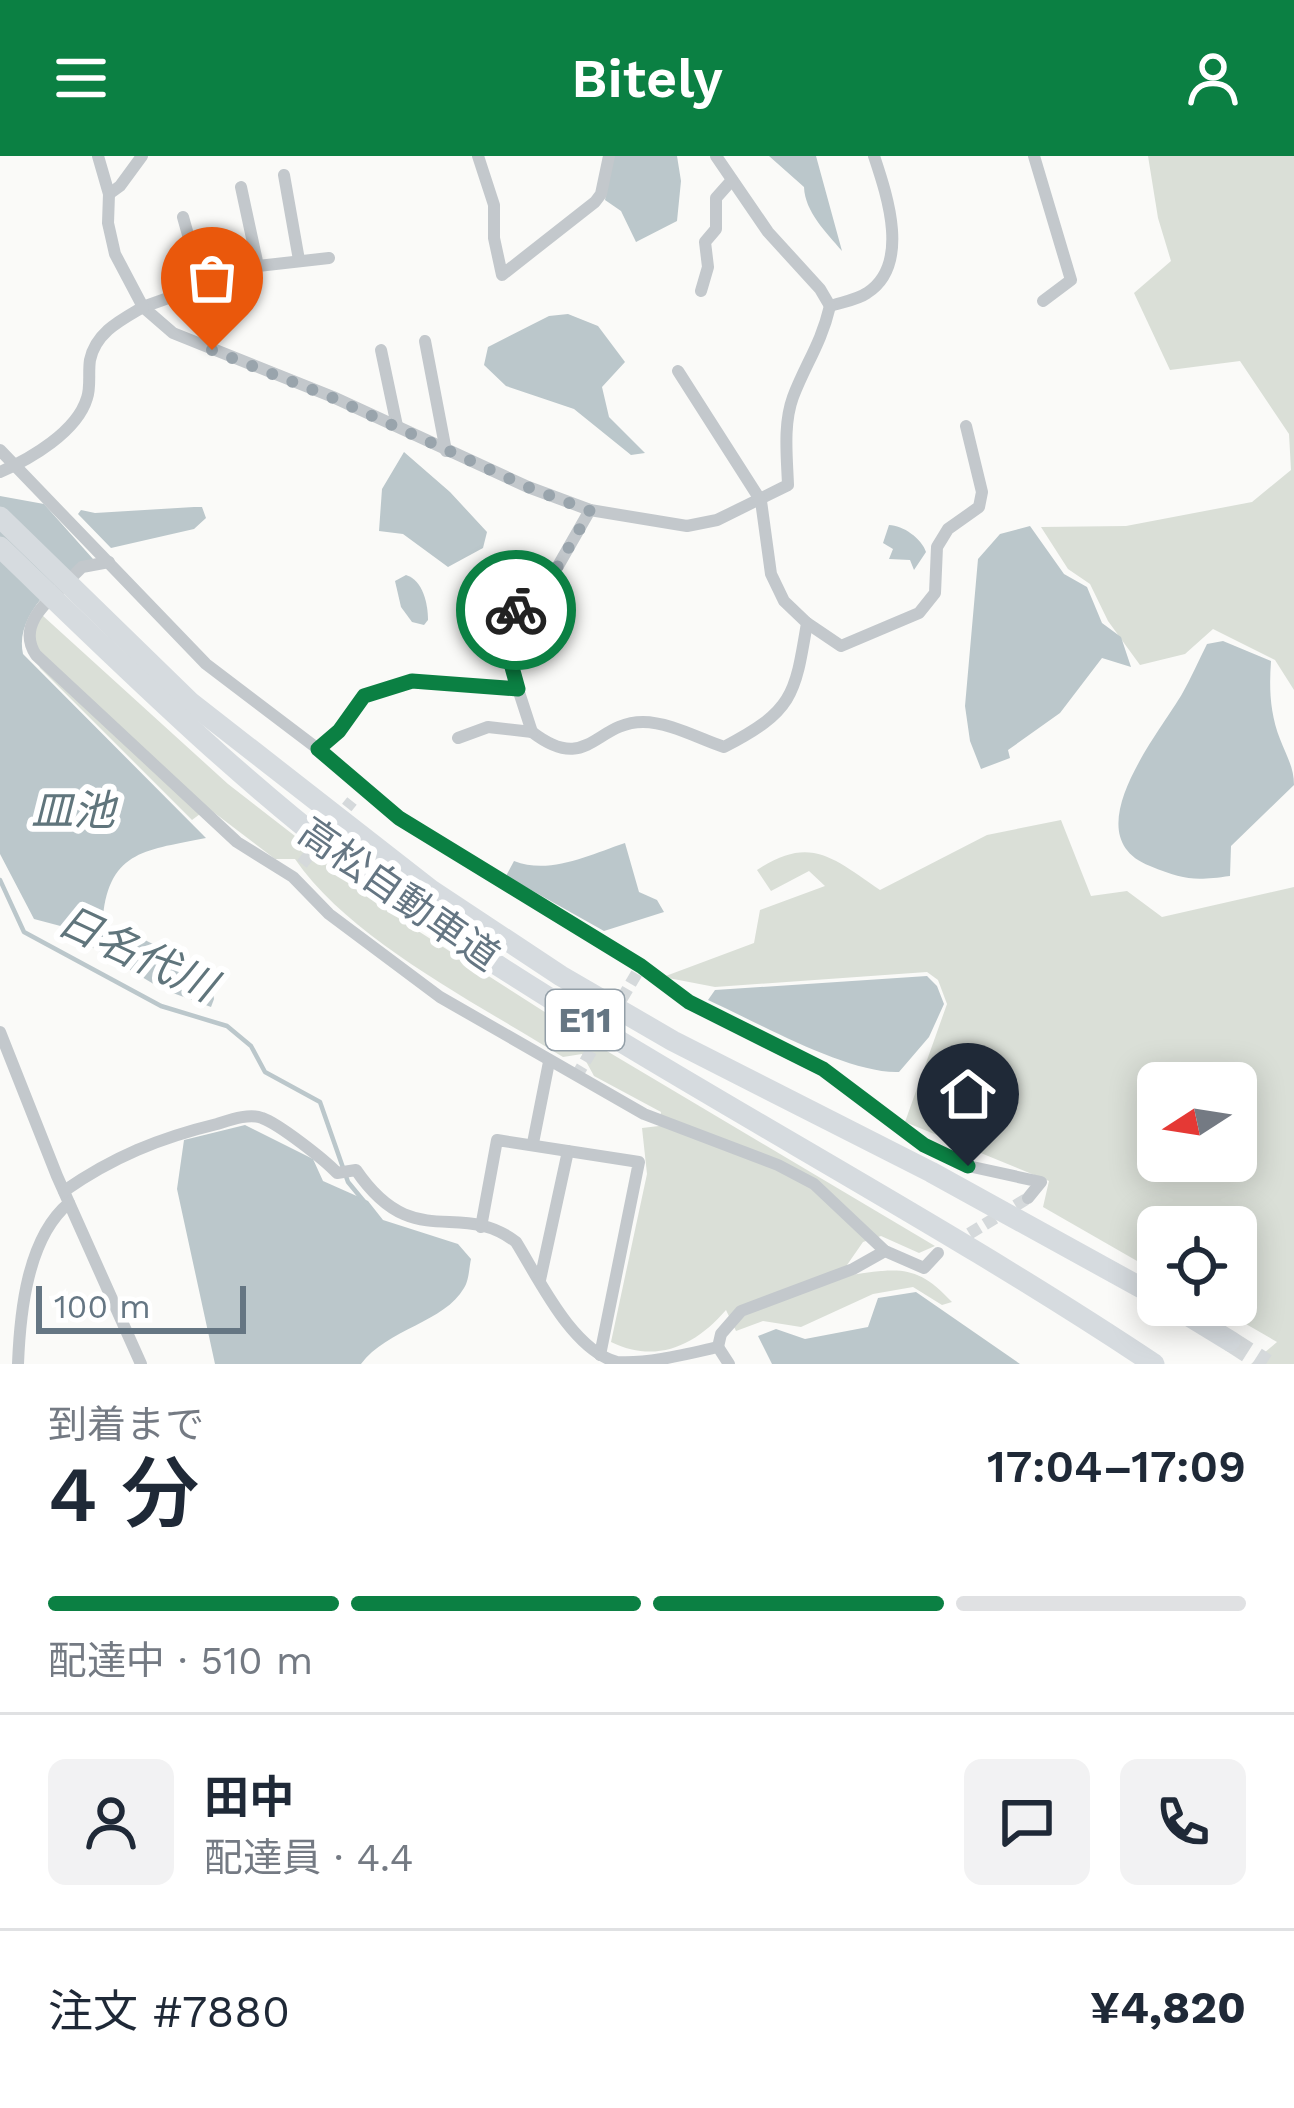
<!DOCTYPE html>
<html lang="ja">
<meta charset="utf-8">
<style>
:root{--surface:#fff;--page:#f2f2f3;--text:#1f2937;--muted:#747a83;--line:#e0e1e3;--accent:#0b8043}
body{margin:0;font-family:"Work Sans","Noto Sans JP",sans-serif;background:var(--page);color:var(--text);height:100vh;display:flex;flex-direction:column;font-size:45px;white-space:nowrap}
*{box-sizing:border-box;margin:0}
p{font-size:39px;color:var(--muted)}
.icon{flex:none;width:66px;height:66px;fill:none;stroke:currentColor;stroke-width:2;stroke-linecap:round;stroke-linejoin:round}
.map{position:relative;height:1208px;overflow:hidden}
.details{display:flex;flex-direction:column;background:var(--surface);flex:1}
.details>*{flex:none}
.needle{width:78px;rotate:258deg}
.controls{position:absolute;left:1137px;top:906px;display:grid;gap:24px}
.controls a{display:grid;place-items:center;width:120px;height:120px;border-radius:18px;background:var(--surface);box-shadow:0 6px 30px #0003;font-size:60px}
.scale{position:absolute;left:36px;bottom:30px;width:210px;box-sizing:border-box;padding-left:12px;border:6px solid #657683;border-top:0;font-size:33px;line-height:42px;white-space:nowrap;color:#657683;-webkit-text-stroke:9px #fff;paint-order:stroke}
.pin{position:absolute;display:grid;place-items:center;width:102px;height:102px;color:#fff;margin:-123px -51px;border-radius:50% 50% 50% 0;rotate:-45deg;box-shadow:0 0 12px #0007}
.pin .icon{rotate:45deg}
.courier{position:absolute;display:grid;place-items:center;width:120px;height:120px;margin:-60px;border:9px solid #0b8043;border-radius:50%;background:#fff;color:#222;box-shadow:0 3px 15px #0007}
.headline em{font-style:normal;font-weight:600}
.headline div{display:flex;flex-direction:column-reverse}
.headline{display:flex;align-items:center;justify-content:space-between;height:204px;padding:0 48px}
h1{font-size:78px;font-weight:600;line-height:90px}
.bar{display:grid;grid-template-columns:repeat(4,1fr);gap:18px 12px;align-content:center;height:144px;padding:0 48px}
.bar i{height:15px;border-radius:9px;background:var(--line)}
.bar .on{background:var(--accent)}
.bar p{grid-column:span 4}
.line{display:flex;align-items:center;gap:30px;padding:0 48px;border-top:3px solid var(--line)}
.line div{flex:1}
.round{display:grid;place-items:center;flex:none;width:126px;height:126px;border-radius:18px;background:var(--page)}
header{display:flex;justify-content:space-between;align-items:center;height:156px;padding:0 48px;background:var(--accent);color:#fff;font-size:54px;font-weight:600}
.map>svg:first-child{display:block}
</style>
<header><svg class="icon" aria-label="menu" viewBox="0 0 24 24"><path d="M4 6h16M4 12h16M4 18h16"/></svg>Bitely<svg class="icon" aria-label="person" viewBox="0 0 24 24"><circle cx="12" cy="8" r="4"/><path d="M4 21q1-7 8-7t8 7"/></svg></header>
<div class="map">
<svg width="1294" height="1208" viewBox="0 0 1294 1208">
<rect width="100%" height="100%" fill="#fafaf8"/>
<g fill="#dadfd7" fill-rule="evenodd">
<path d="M 1148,0 L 1294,0 L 1294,534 L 1275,504 L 1213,473 L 1185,498 L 1140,509 L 1108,465 L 1090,428 L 1068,413 L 1041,371 L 1126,370 L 1252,346 L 1291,314 L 1289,278 L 1240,205 L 1170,214 L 1134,137 L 1171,105 L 1158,62 Z"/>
<path d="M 42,459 L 228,628 L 415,773 L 590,885 L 935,1090 L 919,1097 L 881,1080 L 863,1086 L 847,1109 L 850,1119 C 899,1112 917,1108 952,1146 L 942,1149 L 913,1131 L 873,1138 L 801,1171 L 763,1165 L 736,1175 L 726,1154 C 695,1190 656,1208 611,1186 L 647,1018 L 642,972 L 659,970 L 661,956 L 594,920 L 582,898 L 563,901 C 480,849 350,784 295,703 L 275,703 L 208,652 L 192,664 L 40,512 L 31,478 Z"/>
<path d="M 1061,664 L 1091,740 L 1127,735 L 1162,761 L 1294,731 L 1294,1208 L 1251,1208 L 1277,1186 L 1213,1149 L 1236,1149 L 1236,1071 L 1158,1071 L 1158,1117 L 1043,1051 L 1049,1025 L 905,966 L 947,848 L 938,824 L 927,816 L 715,831 L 663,821 L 754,787 L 760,754 L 825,730 L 809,715 L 771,735 L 757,714 C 811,678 834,703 880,734 L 987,679 ZM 1158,927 L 1236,927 L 1236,1005 L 1158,1005 Z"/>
</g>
<g fill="#bbc7cb">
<path d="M 613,0 L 677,0 L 681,25 L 677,65 L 636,86 L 621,55 L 605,44 Z"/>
<path d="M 769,0 L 816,0 L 842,95 C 826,76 805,56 804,31 Z"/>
<path d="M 568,158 L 598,170 L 625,206 L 602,231 L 609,261 L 645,297 L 631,299 L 574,253 L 506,230 L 484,209 L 488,191 L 549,160 Z"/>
<path d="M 404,296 L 450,336 L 487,376 L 483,392 L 448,411 L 403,378 L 379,375 L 382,333 Z"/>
<path d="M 0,340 L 44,348 L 93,403 C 61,418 14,458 23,498 L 206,682 C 149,694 109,693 103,762 L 68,772 L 34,763 L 0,698 Z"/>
<path d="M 194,351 L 202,351 L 206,362 L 194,373 L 111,392 L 78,358 L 81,354 L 95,357 Z"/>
<path d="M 889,369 C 903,369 922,383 926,396 L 914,414 L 910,404 L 889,403 L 893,393 L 883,387 Z"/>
<path d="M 1030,370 L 1064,418 L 1087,431 L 1102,467 L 1121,481 L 1131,511 L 1102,502 L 1060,557 L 1008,594 L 1010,602 L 981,613 L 970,585 L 965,550 L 978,403 L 1000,378 Z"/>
<path d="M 406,419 C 423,424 428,448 428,464 L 424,469 L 412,466 L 401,451 L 395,425 Z"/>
<path d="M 1223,485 L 1271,505 C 1269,533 1270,557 1280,583 C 1286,599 1294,611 1294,629 L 1231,690 L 1230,720 C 1194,725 1184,724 1150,710 C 1073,680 1158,579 1182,538 C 1191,522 1199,504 1207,488 Z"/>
<path d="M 625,687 L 639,736 L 657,744 L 664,756 L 604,775 L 506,720 L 514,705 C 550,719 589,699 625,687 Z"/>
<path d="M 107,776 L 143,783 L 190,807 L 209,809 L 214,843 L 211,851 L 162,833 L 80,784 Z"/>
<path d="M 927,820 L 937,830 L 944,848 L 929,881 L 899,916 C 847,918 757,866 708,844 L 715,834 Z"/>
<path d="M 245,969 L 313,1003 L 323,1025 L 368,1045 L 383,1064 L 458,1088 L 471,1103 C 469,1112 469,1125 464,1132 C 445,1166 387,1173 361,1208 L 215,1208 L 177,1033 L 184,984 Z"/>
<path d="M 916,1136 L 1020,1208 L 772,1208 L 758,1180 L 776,1173 L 805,1183 L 868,1171 L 878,1142 Z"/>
</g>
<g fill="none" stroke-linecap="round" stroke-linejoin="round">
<path stroke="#bbc7cb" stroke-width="4.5" d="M 0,724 L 24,776 L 161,850 L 227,870 L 251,890 L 265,916 L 320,946 L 348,1026 L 367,1049"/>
<g stroke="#d5d9db" stroke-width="12" stroke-dasharray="12 6" stroke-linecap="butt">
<path d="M 302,708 L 352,645"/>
<path d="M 576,921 L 641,810"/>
<path d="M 954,1087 L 1028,1042"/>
</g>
<path stroke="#d5d9db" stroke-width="21" stroke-dasharray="21 10" stroke-linecap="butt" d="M 1230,1185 L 1266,1208"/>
<g stroke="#c3c8cc" stroke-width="12">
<path d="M 478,0 L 494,49 L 494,82 L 502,119 L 595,46 L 601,38 L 609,0"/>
<path d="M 716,0 L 768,76 L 820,133 L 830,150 C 842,146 857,144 867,137 C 911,109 887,39 874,0"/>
<path d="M 1034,0 L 1071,124 L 1043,145"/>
<path d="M 284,19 L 299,104"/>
<path d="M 241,31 L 258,110"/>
<path d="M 109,38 L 120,30 L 142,0"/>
<path d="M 183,61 L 203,132"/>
<path d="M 329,102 L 258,110 L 143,151 L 173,177 L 333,241 L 528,331 L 590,354 L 687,370 L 717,364 L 788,329 C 787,301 783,268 793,241 C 806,207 821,188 830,150"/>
<path d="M 701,135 L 708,111 L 705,86 L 716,73 L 716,42 L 732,24"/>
<path d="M 425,185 L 446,295"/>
<path d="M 381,194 L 397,270"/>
<path d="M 0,294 L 206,508 L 318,593 L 399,662 L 641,810 L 689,846 L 823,913 L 924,989 L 968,1010 L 1041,1026 L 1028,1042"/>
<path d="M 0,316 C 30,303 77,276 87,242 C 91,231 88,216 90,204 C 96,176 121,164 143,151 L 115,98 L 108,67 L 109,38 L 98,0"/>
<path d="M 109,406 L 82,411 L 76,417 C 54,441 14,466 36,499 L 237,686 L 293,721 L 329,758 L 440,841 L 644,958 L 778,1009 L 814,1028 L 885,1095 L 924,1112 L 938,1097"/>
<path d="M 807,467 L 841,490 L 919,457 L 935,437 L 937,391 L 948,373 L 979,351 L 982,336 L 966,270"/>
<path d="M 532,576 C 588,619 595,566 643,566 C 669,566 700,583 724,591 C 793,555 795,540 807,467 L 784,445 L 771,418 L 761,345 L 678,215"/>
<path d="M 458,582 L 488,571 L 532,576 L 518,533"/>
<path d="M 318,593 L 339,575 L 364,540 L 412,525 L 518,533 L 504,482 L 511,462 L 526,440 L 558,410 L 590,354"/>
<path d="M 0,876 L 57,1020 L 141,1208"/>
<path d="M 533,987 L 549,906"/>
<path d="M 64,1035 C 113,1001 159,982 217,968 C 230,964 249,957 262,962 C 279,968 325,1004 337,1017 L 356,1014 C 414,1099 459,1042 516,1086 C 539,1123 572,1194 617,1206 C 649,1208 687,1198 718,1191 L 729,1208"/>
<path d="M 481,1071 L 497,984 L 639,1006 L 600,1199"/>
<path d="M 540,1124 L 568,995"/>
<path d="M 718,1191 L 721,1178 L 741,1155 L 853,1113 L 885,1095"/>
<path d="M 18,1208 C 20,1157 27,1082 69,1047"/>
</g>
<g stroke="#d6dbdf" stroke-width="21">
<path d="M 0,361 L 190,546 L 431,734 L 561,820 L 673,885 L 931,1016 L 1158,1141"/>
<path d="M 0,391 C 134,520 264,650 417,756 C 655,918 914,1048 1154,1208"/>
<path d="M 1171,1149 L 1230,1185"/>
</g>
</g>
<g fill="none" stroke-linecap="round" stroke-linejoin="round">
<path stroke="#99a4ac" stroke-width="12" stroke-dasharray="0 21.6" d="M 212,194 L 333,242 L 528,331 L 590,355 L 558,410 L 516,454"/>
<path stroke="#0b8043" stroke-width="15" d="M 516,454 L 504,482 L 518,533 L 412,525 L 364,540 L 339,575 L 318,593 L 399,662 L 641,810 L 689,846 L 823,913 L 924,989 L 968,1010"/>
</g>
<g text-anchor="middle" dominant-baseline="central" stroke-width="12" stroke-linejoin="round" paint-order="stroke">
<rect fill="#fff" stroke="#939fa8" stroke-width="3" x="546" y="834" width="78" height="60" rx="9"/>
<g font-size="36" font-weight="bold" fill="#657683">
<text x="585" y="864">E11</text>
</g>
<g font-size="39" fill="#657683" stroke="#fff">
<text transform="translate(399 738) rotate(35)">高松自動車道</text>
</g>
<g font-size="42" font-style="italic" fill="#60757c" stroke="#fff">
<text x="73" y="654">皿池</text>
<text transform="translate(137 797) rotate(25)">日名代川</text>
</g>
</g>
</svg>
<div class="controls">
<a><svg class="needle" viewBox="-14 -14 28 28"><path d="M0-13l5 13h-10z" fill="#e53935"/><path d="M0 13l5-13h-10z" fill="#747a83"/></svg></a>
<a><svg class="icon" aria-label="locate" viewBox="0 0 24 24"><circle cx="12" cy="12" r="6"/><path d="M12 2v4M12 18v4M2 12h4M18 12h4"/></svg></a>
</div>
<div class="scale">100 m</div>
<div class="pin" style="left:212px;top:194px;background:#ea580c"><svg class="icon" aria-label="bag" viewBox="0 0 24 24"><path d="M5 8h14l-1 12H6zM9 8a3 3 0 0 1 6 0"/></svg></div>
<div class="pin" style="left:968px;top:1010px;background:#1f2937"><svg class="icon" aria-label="home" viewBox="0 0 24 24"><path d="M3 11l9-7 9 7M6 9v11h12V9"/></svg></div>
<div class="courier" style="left:516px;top:454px"><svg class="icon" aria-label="bike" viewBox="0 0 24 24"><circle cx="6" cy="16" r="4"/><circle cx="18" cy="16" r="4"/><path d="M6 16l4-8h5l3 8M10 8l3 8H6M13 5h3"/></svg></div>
</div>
<section class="details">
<div class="headline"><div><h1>4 分</h1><p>到着まで</p></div><em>17:04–17:09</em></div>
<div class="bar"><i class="on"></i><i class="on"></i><i class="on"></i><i></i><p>配達中 · 510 m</p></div>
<div class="line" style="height:216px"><a class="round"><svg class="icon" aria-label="person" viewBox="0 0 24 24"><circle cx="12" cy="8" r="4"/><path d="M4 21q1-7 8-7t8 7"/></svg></a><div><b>田中</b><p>配達員 · 4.4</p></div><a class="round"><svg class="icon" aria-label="chat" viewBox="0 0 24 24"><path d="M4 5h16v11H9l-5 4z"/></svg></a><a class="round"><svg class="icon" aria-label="phone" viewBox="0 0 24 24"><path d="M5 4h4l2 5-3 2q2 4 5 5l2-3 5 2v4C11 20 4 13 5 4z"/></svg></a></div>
<div class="line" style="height:156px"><div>注文 #7880</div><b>¥4,820</b></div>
</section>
